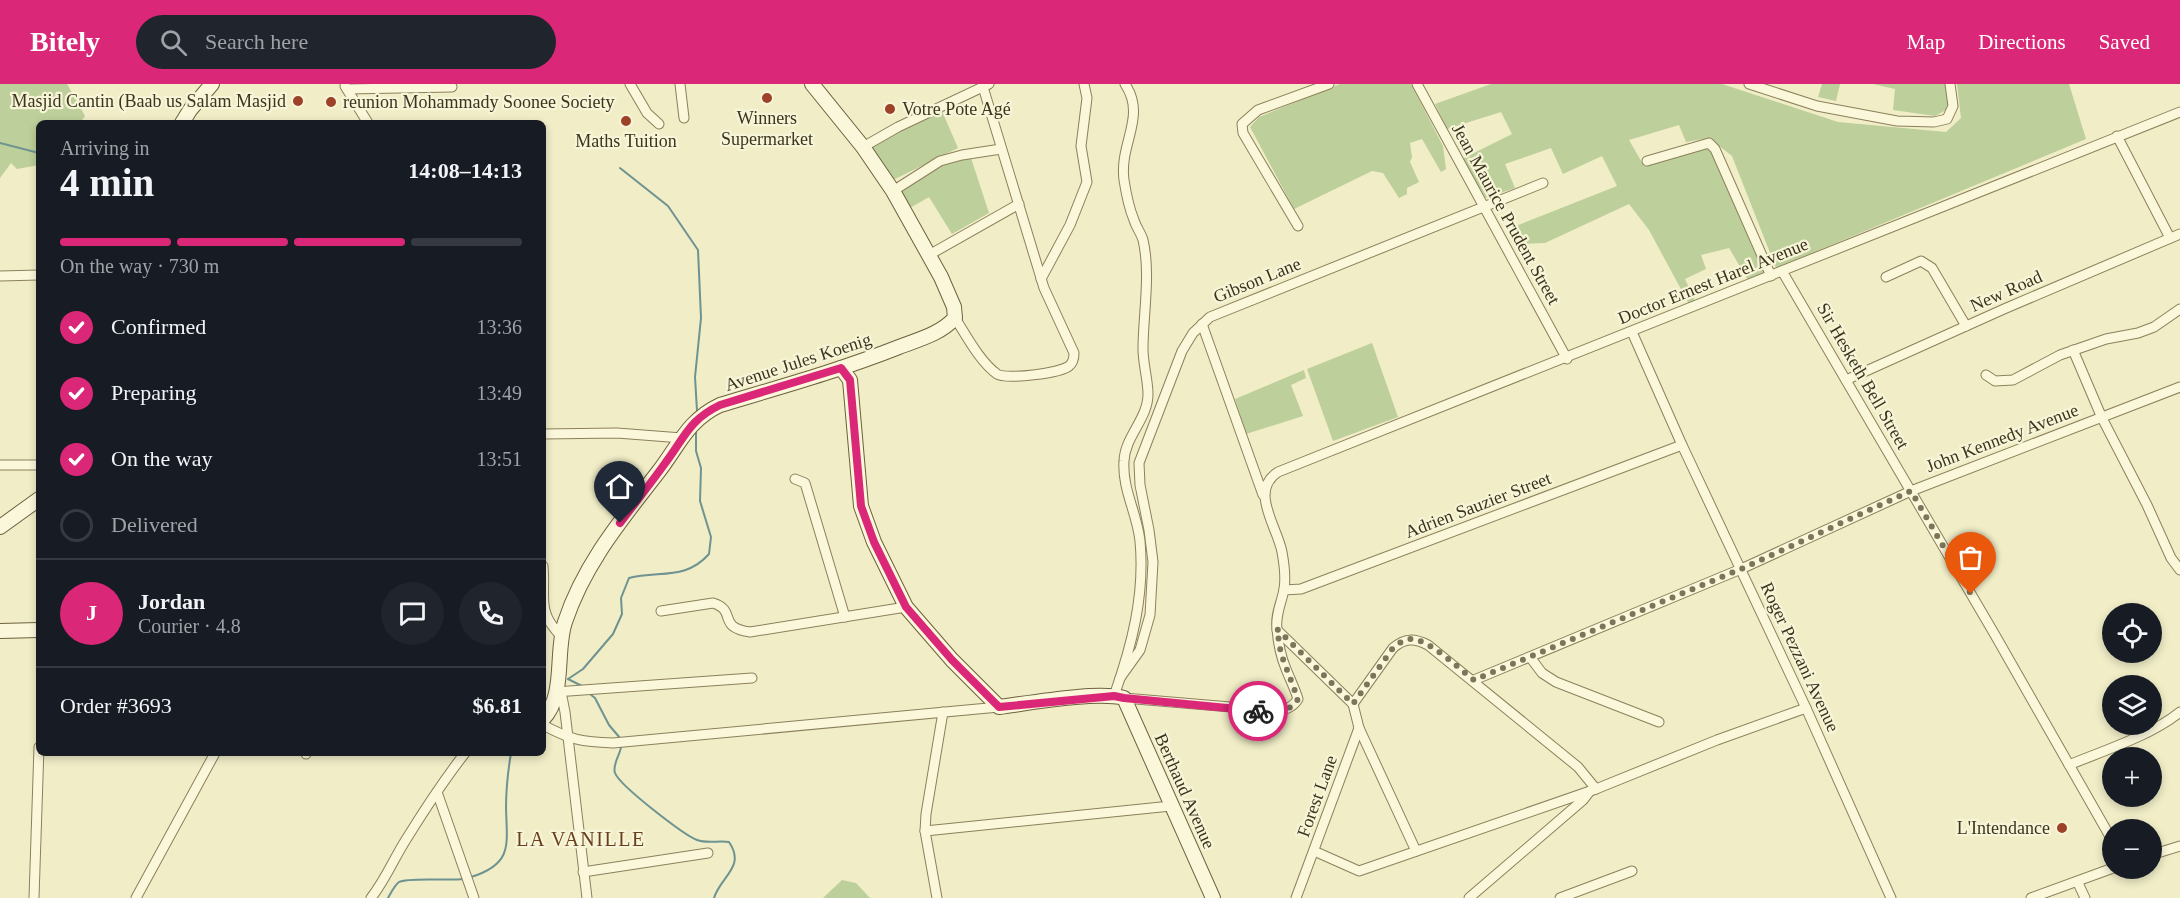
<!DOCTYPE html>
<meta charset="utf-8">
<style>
:root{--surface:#171b24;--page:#20242c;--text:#f1f3f6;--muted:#9ea1a6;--line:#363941;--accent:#db2777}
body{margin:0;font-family:Georgia,serif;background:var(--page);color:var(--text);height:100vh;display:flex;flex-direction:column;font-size:22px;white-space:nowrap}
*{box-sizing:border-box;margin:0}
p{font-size:20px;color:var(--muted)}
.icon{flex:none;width:33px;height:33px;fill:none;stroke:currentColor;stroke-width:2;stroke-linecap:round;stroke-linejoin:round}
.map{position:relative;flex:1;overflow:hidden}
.side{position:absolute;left:36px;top:36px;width:510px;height:636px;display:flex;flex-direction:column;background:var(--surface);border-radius:9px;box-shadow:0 3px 9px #0003}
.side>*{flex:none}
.fabs{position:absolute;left:2102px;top:519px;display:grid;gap:12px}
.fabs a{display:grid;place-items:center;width:60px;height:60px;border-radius:50%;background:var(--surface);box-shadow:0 3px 9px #0003;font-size:30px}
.pin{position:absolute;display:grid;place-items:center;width:51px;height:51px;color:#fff;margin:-62px -26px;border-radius:50% 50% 50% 0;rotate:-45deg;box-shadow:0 0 6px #0007}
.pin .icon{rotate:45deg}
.courier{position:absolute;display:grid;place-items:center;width:60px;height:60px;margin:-30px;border:4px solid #db2777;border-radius:50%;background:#fff;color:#222;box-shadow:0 2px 8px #0007}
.headline em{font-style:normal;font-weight:700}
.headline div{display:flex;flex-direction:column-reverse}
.headline{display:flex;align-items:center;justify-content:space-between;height:102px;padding:0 24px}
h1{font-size:39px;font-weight:700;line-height:45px}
.bar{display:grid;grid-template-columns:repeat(4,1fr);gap:9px 6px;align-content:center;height:72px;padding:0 24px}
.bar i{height:8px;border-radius:4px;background:var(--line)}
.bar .current{background:var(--accent)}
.bar p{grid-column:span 4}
.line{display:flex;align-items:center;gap:15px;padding:0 24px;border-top:2px solid var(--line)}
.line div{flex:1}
.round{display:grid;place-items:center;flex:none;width:63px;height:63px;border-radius:32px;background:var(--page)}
ol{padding:0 24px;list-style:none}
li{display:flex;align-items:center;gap:18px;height:66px}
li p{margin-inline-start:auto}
li .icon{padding:6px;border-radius:50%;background:var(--accent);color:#fff;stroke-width:4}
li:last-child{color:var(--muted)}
li i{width:33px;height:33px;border:3px solid var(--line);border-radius:50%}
header{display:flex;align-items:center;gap:36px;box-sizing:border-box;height:84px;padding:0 30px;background:var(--accent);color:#fff}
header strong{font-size:28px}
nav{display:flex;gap:33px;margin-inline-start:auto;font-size:21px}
.search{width:420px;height:54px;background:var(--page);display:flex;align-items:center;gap:15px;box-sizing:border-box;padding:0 21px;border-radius:33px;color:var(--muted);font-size:22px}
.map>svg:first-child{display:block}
</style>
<header>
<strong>Bitely</strong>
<div class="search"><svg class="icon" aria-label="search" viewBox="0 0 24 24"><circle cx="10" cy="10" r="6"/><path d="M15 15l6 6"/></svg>Search here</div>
<nav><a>Map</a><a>Directions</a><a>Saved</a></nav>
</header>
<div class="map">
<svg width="2180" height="814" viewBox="0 0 2180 814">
<rect width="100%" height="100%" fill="#f0edc7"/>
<g fill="#bdcf9a">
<path d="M 0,0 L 67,0 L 85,32 L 80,39 L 39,39 L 39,81 L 17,85 L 11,79 L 0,94 Z"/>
<path d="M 1340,0 L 1411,0 L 1443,62 L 1446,85 L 1441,88 L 1422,55 L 1410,59 L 1412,73 L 1410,78 L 1419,98 L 1407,104 L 1407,110 L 1399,114 L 1383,89 L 1372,87 L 1294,125 L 1250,43 L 1259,33 Z"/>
<path d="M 1491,0 L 1722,0 L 1838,38 L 1946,48 L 1961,34 L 1957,0 L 2069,0 L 2086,55 L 1776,184 L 1732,72 L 1709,54 L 1686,58 L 1679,41 L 1629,56 L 1644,82 L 1709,64 L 1767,189 L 1748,196 L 1729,164 L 1701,171 L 1706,185 L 1685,195 L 1696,219 L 1689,220 L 1649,146 L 1629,120 L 1545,159 L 1519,160 L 1511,144 L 1617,102 L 1602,72 L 1563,90 L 1551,64 L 1505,80 L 1515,104 L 1486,114 L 1462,75 L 1512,50 L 1501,28 L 1447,45 L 1435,20 Z"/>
<path d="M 1822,0 L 1840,0 L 1836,17 L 1818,13 Z"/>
<path d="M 1873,0 L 1948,0 L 1949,19 L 1946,26 L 1935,32 L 1893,26 L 1895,5 Z"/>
<path d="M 942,27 L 958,64 L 893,96 L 868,62 Z"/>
<path d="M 970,71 L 989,129 L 952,150 L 929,113 L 910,124 L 898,106 L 944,78 Z"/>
<path d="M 1372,259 L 1398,333 L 1333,357 L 1307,285 Z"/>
<path d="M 1304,286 L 1306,294 L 1291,301 L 1303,332 L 1246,350 L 1235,315 Z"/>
<path d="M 842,796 L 856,799 L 870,814 L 823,814 Z"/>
</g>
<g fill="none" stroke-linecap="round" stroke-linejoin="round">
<g stroke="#6e9391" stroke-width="2">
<path d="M 0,59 L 39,69"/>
<path d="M 620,84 L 668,122 L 698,166 L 701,234 L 695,293 L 697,327"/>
<path d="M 568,595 L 583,585 L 613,550 L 622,530 L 621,514 L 629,494 C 659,486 685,497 709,470 L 711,453 L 700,417 L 701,384 L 696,367 L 696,346"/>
<path d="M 568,595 L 584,603"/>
<path d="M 590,610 L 595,614 L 609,641 L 620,654"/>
<path d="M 621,663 C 620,671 612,681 615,689 C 620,702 684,751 697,756 C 708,760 719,756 729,758 C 746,783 721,792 714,814"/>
<path d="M 471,793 C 513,780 507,761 506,724 C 506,706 508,687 511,669"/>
<path d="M 388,814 C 391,809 394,802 399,798 C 408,793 449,797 463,795"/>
</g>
<g stroke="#8c805b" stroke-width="11">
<g id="street">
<path d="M 630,0 L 647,29 L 659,40"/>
<path d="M 680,0 L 684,34"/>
<path d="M 1417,0 L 1567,275"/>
<path d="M 1749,0 L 1817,22 L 1897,37 L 1934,38 L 1947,35 L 1953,22 L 1950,0"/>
<path d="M 345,2 L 368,39"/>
<path d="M 347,5 L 452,3"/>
<path d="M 2117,52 L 2170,154"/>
<path d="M 863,63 L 898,43 L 989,0"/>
<path d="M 1647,77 L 1709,59 L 1715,65 L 1771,192"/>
<path d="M 893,107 L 940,77 L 962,71 L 1001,65"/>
<path d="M 1298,142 L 1243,49 L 1242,40 L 1258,26 L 1329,0"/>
<path d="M 929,171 L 1019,120"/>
<path d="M 1782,187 L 1995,551 L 2112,756"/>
<path d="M 0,192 L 39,191"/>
<path d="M 1886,193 L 1921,177 L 1932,184 L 1966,242"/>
<path d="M 1041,195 L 1070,141 L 1087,98 L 1081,62 L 1087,14 L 1084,0"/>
<path d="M 955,234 C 966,251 980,278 997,290 C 1006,296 1061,289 1069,282 C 1073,279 1074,274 1074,269 L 1044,204 L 983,3"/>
<path d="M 1202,240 L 1263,411"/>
<path d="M 1632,248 L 1682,361 L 1806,624 L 1891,814"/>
<path d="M 2073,266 L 2102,334 L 2147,421 L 2171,474 L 2180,486"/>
<path d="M 1986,291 L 1995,297 L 2013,296 L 2060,271 L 2106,255 L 2138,249 L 2154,243 L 2180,225"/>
<path d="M 1846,296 L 2004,225 L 2180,150"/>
<path d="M 543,350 L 617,349 L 682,354"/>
<path d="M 0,381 L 39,381"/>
<path d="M 795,395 L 805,399 L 845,533"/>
<path d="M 543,482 C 546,513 536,527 561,552"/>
<path d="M 1284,506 L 1301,505 L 1682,361"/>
<path d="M 661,527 L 713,519 C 738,527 716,543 750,548 L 906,523"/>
<path d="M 1277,546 L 1353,620 L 1393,564 C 1405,554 1414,554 1428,561 L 1578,683 L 1596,705"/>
<path d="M 1530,573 L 1542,589 L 1556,598 L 1659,638"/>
<path d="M 1120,594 L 1140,566 L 1150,531 L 1153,478 L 1149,446 L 1140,401 L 1139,379 L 1182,267 L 1193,249 L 1210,233 L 1543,99"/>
<path d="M 1474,596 L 1741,485 L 1911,407 L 2180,303"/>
<path d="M 555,608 L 562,613 L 565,628 L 587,814"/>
<path d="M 555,608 L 752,594"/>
<path d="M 1114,612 C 1132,561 1145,511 1140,457 C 1137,429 1122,405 1124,377 C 1125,352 1148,335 1148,310 C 1148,296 1143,280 1143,265 C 1143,231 1151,190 1143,156 C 1141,149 1136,143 1134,136 C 1129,124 1126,109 1124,96 C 1119,59 1147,33 1125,0"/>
<path d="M 1124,614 L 1278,627 C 1287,625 1293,623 1298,615 C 1295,605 1290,595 1286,585 C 1281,573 1278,558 1277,545 C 1275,530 1282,518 1284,505 C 1286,493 1284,479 1282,468 C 1277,442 1249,407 1278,388 L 2180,28"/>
<path d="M 543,641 C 571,656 582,658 613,659 L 999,623"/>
<path d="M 1359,644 L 1416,767"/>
<path d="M 306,670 L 306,669"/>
<path d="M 2069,681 C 2105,666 2150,652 2180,628"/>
<path d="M 437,708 L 474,814"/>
<path d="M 925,747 L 1171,722"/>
<path d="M 1314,767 L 1359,787 L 1596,705 L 1717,656 L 1806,624"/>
<path d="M 2151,771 L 2180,762"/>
<path d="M 583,788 L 708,769"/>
<path d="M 2078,799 L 2085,814"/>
<path d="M 34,814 L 39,663"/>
<path d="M 136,814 L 215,669"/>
<path d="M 371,814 C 386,795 394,774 407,754 C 425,725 444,696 465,669"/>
<path d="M 937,814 L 925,747 L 926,730 L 943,628"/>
<path d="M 1296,814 L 1359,644 L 1353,620"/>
<path d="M 1469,814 L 1583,716 L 1590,707"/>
<path d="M 1560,814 L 1632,787"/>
<path d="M 2031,814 L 2113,784"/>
</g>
</g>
<g stroke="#6e613e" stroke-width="16">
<g id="secondary">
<path d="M 182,39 L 190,26 L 212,0"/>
<path d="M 841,284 L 850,296 L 861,422 L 874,458 L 906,523 L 952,576 L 999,623 C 1030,619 1096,607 1124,614 L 1213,814"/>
<path d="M 0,443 L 39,415"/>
<path d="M 0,547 L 39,546"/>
<path d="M 543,635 C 566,612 555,567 565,538 C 584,480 622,435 659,387 C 679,361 688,336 720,321 C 780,303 841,286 899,263 C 920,255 940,250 955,234 L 954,223 L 941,193 L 893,107 L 863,63 L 812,0"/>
</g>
</g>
<use href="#street" stroke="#faf7db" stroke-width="9"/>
<use href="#secondary" stroke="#faf7db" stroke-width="14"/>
</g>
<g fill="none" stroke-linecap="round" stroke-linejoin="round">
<path stroke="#7b755a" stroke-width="6" stroke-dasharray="0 10.8" d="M 1258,627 C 1274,627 1289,630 1298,615 L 1281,570 L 1277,545 L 1353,620 L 1393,564 C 1398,560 1403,556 1410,555 C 1428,554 1459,585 1474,596 L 1741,485 L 1911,407 L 1971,510"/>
<path stroke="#db2777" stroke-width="8" d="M 620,439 C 635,419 651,399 666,378 C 685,353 689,336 720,321 L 841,284 L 850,296 L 861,422 L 874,458 L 906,523 L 952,576 L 999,623 L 1114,612 L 1124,614 L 1258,627"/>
</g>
<g fill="#9d4229" stroke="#f7f5d7" stroke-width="2">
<circle cx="767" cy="14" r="6"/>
<circle cx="298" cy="17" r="6"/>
<circle cx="331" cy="18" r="6"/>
<circle cx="890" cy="25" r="6"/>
<circle cx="626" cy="37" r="6"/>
<circle cx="2062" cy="744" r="6"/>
</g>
<g text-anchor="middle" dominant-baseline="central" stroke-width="4.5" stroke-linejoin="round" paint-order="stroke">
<g font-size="18" fill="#3c341f" stroke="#f7f5d7" text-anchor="end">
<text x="286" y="17">Masjid Cantin (Baab us Salam Masjid</text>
<text x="343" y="18" text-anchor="start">reunion Mohammady Soonee Society</text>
<text x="902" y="25" text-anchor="start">Votre Pote Agé</text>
<text x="767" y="34" text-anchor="middle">Winners<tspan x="767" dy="21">Supermarket</tspan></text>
<text x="626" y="57" text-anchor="middle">Maths Tuition</text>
<text x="2050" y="744">L'Intendance</text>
</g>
<g font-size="18" fill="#3c341f" stroke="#f7f5d7">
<text transform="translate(1506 130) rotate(61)">Jean Maurice Prudent Street</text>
<text transform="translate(1257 196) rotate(-22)">Gibson Lane</text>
<text transform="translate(1713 197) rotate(-22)">Doctor Ernest Harel Avenue</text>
<text transform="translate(2006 207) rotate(-24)">New Road</text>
<text transform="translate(798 278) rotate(-18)">Avenue Jules Koenig</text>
<text transform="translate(1863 292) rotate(60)">Sir Hesketh Bell Street</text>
<text transform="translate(2002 354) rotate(-21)">John Kennedy Avenue</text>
<text transform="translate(1478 421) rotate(-21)">Adrien Sauzier Street</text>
<text transform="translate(1800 573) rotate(65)">Roger Pezzani Avenue</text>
<text transform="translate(1185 707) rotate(66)">Berthaud Avenue</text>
<text transform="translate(1317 712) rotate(-70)">Forest Lane</text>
</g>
<g font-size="20" letter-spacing="1.5" fill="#6a3e1d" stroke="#f7f5d7">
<text x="581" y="755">LA VANILLE</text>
</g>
</g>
</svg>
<div class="fabs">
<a><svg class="icon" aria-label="locate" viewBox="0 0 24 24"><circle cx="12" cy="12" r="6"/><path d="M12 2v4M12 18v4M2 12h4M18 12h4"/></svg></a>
<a><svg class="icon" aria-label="layers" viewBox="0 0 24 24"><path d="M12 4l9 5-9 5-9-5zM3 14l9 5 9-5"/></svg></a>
<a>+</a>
<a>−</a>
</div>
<div class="pin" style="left:1971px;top:510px;background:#ea580c"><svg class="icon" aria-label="bag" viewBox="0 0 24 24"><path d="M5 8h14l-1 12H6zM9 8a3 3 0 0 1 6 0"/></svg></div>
<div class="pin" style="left:620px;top:439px;background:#1f2937"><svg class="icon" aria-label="home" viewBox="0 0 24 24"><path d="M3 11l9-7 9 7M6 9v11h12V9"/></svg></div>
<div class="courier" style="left:1258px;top:627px"><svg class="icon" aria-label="bike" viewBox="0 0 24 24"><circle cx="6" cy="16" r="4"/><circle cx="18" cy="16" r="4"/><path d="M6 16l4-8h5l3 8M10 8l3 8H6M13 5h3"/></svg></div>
<section class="side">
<div class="headline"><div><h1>4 min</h1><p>Arriving in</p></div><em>14:08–14:13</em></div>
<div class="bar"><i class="current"></i><i class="current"></i><i class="current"></i><i></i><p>On the way · 730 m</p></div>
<ol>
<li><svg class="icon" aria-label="check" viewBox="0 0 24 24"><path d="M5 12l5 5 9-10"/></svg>Confirmed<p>13:36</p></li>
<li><svg class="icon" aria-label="check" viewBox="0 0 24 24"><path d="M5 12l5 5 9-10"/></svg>Preparing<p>13:49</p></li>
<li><svg class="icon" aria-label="check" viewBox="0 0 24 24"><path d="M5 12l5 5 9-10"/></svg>On the way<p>13:51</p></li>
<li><i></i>Delivered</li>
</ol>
<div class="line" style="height:108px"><b class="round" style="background:var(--accent);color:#fff">J</b><div><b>Jordan</b><p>Courier · 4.8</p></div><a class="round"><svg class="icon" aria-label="chat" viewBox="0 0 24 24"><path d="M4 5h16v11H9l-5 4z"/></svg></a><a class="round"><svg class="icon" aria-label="phone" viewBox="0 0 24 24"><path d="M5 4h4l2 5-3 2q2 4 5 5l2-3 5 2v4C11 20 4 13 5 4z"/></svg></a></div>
<div class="line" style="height:78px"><div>Order #3693</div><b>$6.81</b></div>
</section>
</div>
